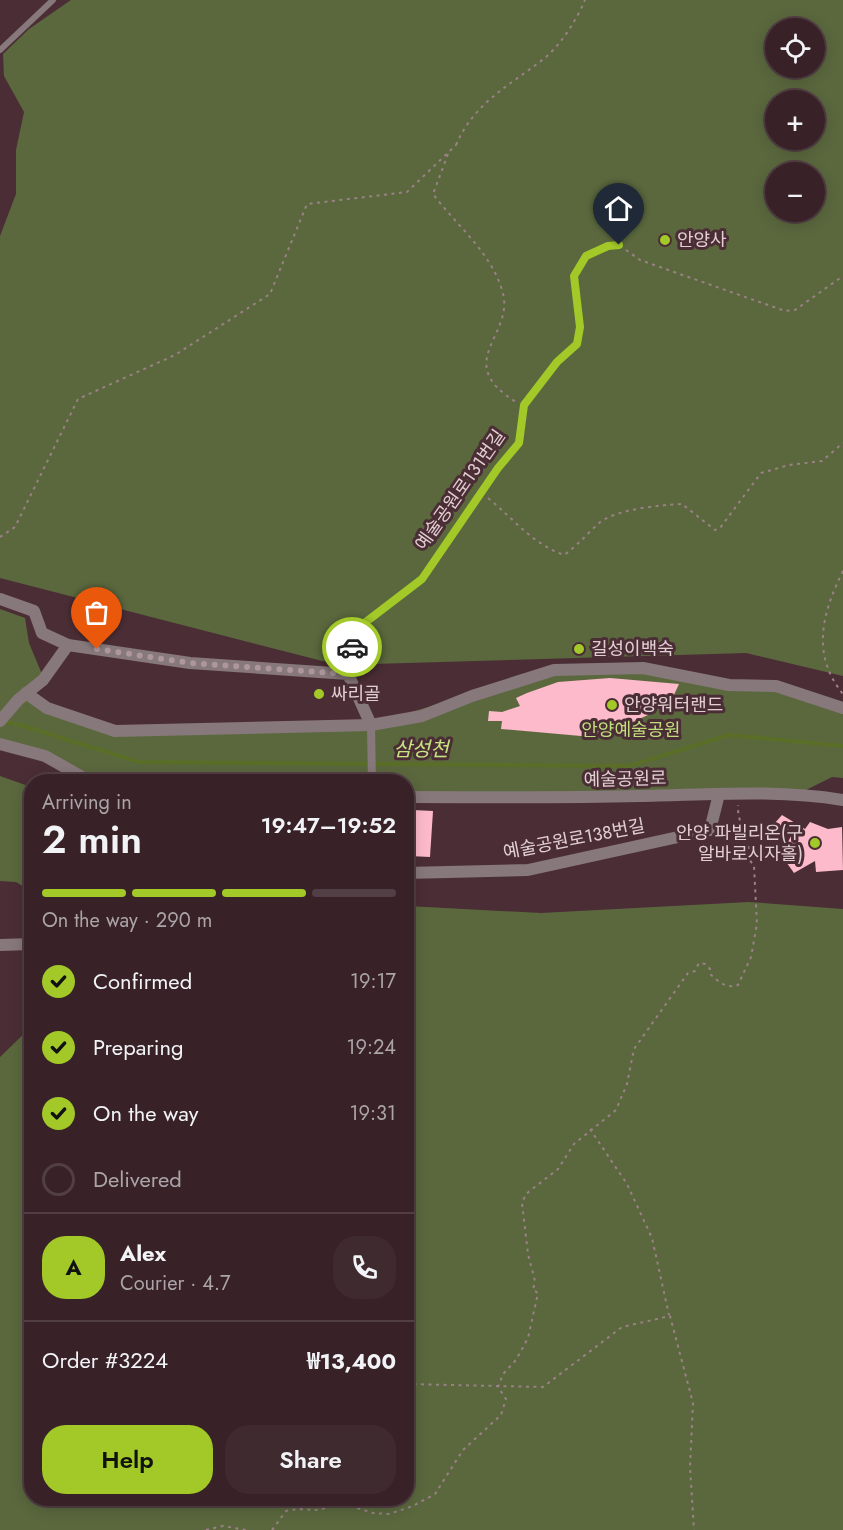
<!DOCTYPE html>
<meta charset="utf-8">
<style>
:root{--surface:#382228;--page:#3f2a30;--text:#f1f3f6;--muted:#aba4a8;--line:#523f45;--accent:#a2c928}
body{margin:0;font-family:Jost,"Noto Sans KR",sans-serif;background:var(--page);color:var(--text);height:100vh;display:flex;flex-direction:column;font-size:22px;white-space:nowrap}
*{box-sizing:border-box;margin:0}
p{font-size:20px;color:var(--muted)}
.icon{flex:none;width:33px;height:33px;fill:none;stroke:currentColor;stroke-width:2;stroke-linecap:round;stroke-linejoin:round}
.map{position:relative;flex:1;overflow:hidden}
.panel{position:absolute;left:24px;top:774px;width:390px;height:732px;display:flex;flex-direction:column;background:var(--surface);border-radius:24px;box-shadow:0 3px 15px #0003,0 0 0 2px var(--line)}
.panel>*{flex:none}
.buttons{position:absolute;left:765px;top:18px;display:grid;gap:12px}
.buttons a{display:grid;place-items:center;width:60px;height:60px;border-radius:50%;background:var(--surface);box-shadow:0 3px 15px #0003,0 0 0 2px var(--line);font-size:30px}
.pin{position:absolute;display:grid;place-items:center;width:51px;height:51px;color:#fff;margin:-62px -26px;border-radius:50% 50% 50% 0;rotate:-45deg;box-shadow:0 0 6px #0007}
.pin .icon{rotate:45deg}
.courier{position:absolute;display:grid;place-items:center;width:60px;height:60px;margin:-30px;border:4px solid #a2c928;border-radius:50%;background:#fff;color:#222;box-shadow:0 2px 8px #0007}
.overview em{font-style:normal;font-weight:600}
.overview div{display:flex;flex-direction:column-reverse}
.overview{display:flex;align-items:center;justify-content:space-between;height:102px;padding:0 18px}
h1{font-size:39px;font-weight:600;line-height:45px}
.bar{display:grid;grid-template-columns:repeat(4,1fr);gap:9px 6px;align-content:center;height:72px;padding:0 18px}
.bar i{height:8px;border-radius:4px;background:var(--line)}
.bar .selected{background:var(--accent)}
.bar p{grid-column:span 4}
.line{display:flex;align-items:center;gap:15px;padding:0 18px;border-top:2px solid var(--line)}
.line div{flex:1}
.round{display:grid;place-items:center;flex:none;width:63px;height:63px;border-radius:24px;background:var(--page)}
ol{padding:0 18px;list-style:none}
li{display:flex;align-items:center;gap:18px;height:66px}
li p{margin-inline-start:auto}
li .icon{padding:6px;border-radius:50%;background:var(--accent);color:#111;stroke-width:4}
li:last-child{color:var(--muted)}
li i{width:33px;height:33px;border:3px solid var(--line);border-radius:50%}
.button{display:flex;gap:12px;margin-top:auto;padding:12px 18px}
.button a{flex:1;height:69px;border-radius:24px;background:var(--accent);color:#111;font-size:24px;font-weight:600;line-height:69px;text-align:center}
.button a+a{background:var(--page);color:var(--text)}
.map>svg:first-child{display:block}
</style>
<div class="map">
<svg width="843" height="1530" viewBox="0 0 843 1530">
<rect width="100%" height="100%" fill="#4b2e35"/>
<g fill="#5b683e" fill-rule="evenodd">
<path d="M 71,0 L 843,0 L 843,676 L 746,653 L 338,665 L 0,578 L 0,236 L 16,194 L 16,150 L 24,112 L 4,76 L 3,54 L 29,29 ZM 776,28 L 814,28 L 814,68 L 776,68 ZM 776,100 L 814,100 L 814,140 L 776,140 ZM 776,172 L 814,172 L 814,212 L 776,212 Z"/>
<path d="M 0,609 L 25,618 L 29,643 L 44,679 L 27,691 L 47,706 L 116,730 L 371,724 L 555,669 L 644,667 L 696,677 L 776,685 L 843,706 L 843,778 L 832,777 L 806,790 L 407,795 L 406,782 L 94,781 L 0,742 Z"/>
<path d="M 0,776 L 31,787 L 31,891 L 16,882 L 0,881 Z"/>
<path d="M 749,902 L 843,909 L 843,1530 L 0,1530 L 0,1057 L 31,1027 L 32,1498 L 406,1498 L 407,906 L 541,913 Z"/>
</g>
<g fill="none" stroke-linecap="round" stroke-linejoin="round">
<path stroke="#5a6e27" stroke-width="4" d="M 3,722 L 20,725 L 139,762 L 629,766 L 729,735 L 843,746"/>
</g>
<g fill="#fdbacb">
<path d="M 610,678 L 679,684 L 672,699 L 648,715 L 608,733 L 581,736 L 501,729 L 502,721 L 488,721 L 489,711 L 502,712 L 520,706 L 516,698 L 527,693 L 558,682 Z"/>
<path d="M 413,810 L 433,811 L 430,857 L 409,856 Z"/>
<path d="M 782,815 L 805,829 L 810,822 L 828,829 L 842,827 L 843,870 L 816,872 L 815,861 L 794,873 L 784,859 L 786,846 L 792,834 L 774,824 Z"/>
</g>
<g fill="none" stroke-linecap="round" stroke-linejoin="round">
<g stroke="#998186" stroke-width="2" stroke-dasharray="3 4.5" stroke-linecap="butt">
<path d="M 456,145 C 475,101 511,85 546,57 C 562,43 577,19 585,0"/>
<path d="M 448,154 L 433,194 C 456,225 490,251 502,290 C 517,335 450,361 516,402"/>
<path d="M 626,250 L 640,260 L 785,311 L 795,310 L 843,276"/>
<path d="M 488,498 C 514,519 531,543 564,555 C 577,546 587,534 599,523 C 616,509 661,505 682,504 L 715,530 L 720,528 L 761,473 L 789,465 L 822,461 L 843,443"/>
<path d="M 0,537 L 15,527 L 78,399 L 175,355 L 270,294 L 307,204 L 407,192 L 456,145"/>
<path d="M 843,571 C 822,613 811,655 843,694"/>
<path d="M 590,1129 L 627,1184 L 652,1238 L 669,1315"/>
<path d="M 406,1384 L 543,1387 L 622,1327 L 670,1316 L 693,1403 L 690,1467 L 694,1530"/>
<path d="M 206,1530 L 223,1526 L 246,1530"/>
<path d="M 272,1530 L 286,1511 C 311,1505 310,1517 338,1502 L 373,1513 L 389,1514 L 413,1506 L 435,1494 L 463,1450 L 501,1415 L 506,1399 L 498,1387 L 503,1374 L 516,1360 L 528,1338 L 538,1293 L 533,1290 L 535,1281 L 528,1254 L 522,1203 L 526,1194 L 558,1169 L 574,1144 L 616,1110 L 627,1084 L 634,1049 L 688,973 L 695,971 L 699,963 L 705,964 L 710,969 L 710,974 C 719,982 726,989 738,985 L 751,957 L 757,924 L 754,866 L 749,859 C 751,838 737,825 738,805"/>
</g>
<g stroke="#87787b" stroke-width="6">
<path d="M 0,50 L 53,0"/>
<path d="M 348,674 L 352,640 L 358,628 L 422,579 L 498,468 L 518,443 L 524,405 L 557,362 L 577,344 L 580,327 L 574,276 L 586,256 L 608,246 L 619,245"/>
</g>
<path stroke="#87787b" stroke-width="8" d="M 371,725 L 372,782"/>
<g stroke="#87787b" stroke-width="12">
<path d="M 0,599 L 34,611 L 42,633 L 68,645 L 190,663 L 348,674 L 371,725"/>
<path d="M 26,693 L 47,708 L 115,731 L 371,725 L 422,716 L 472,696 L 554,670 L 643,668 L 729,685 L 776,686 L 843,708"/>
<path d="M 0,721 L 18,700 L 43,680 L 68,645"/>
<path d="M 406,873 L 528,870 L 710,830 L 719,794"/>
<path d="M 0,945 L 32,944"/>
</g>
<g stroke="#87787b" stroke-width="12">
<path d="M 0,744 L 45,756 L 91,782"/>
<path d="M 406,797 C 484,797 561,798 639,796 C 707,795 775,789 843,800"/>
</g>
</g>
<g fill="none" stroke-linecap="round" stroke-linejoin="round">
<path stroke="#ad979c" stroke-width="6" stroke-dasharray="0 10.8" d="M 97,649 L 190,663 L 348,674 L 352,647"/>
<path stroke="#a2c928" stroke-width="8" d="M 352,647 L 358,628 L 422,579 L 498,468 L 519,443 L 524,405 L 557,362 L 577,344 L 580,327 L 574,276 L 586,256 L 608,246 L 619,245"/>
</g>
<g fill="#a2c928" stroke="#4b2e35" stroke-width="2">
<circle cx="665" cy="240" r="6"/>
<circle cx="579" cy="649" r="6"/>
<circle cx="319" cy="694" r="6"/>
<circle cx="612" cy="705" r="6"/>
<circle cx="815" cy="843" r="6"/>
</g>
<g text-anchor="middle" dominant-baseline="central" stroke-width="6" stroke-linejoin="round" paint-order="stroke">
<g font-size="18" fill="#e2cfd3" stroke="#4b2e35" text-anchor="start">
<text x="677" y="240">안양사</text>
<text x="591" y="649">길성이백숙</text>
<text x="331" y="694">싸리골</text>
<text x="624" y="705">안양워터랜드</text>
<text x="803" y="833" text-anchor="end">안양 파빌리온(구<tspan x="803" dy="21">알바로시자홀)</tspan></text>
</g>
<g font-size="18" fill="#e2cfd3" stroke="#4b2e35">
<text transform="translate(460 490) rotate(-55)">예술공원로131번길</text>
<text transform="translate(625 779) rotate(-1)">예술공원로</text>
<text transform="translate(574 839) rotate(-11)">예술공원로138번길</text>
</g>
<g font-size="18" fill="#c0df7c" stroke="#4b2e35">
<text x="631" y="730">안양예술공원</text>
</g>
<g font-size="20" font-style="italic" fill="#c6e582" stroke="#4b2e35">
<text x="421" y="749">삼성천</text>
</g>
</g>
</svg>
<div class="buttons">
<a><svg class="icon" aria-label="locate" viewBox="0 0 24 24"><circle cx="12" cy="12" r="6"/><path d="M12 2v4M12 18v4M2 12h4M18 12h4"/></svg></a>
<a>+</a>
<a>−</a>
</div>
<div class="pin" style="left:97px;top:649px;background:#ea580c"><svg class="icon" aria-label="bag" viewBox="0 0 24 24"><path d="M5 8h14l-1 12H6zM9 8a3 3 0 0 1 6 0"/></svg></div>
<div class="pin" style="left:619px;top:245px;background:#1f2937"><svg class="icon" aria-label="home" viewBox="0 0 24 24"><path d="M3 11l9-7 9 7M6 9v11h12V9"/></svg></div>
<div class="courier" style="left:352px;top:647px"><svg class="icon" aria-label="car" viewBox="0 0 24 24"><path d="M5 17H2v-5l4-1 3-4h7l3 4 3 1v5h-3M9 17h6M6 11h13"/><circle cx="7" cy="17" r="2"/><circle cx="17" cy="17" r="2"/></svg></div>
<section class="panel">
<div class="overview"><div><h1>2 min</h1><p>Arriving in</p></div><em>19:47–19:52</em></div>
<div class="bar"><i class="selected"></i><i class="selected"></i><i class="selected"></i><i></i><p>On the way · 290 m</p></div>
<ol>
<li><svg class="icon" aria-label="check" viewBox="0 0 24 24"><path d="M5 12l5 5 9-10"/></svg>Confirmed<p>19:17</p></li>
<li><svg class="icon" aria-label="check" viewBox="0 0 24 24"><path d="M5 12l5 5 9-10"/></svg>Preparing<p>19:24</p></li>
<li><svg class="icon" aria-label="check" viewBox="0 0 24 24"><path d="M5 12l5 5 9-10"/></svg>On the way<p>19:31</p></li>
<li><i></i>Delivered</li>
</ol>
<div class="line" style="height:108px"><b class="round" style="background:var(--accent);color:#111">A</b><div><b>Alex</b><p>Courier · 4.7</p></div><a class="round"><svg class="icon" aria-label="phone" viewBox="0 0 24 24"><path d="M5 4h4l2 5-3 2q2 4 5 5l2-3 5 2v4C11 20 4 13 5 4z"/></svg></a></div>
<div class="line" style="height:78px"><div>Order #3224</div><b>₩13,400</b></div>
<div class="button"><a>Help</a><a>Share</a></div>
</section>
</div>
